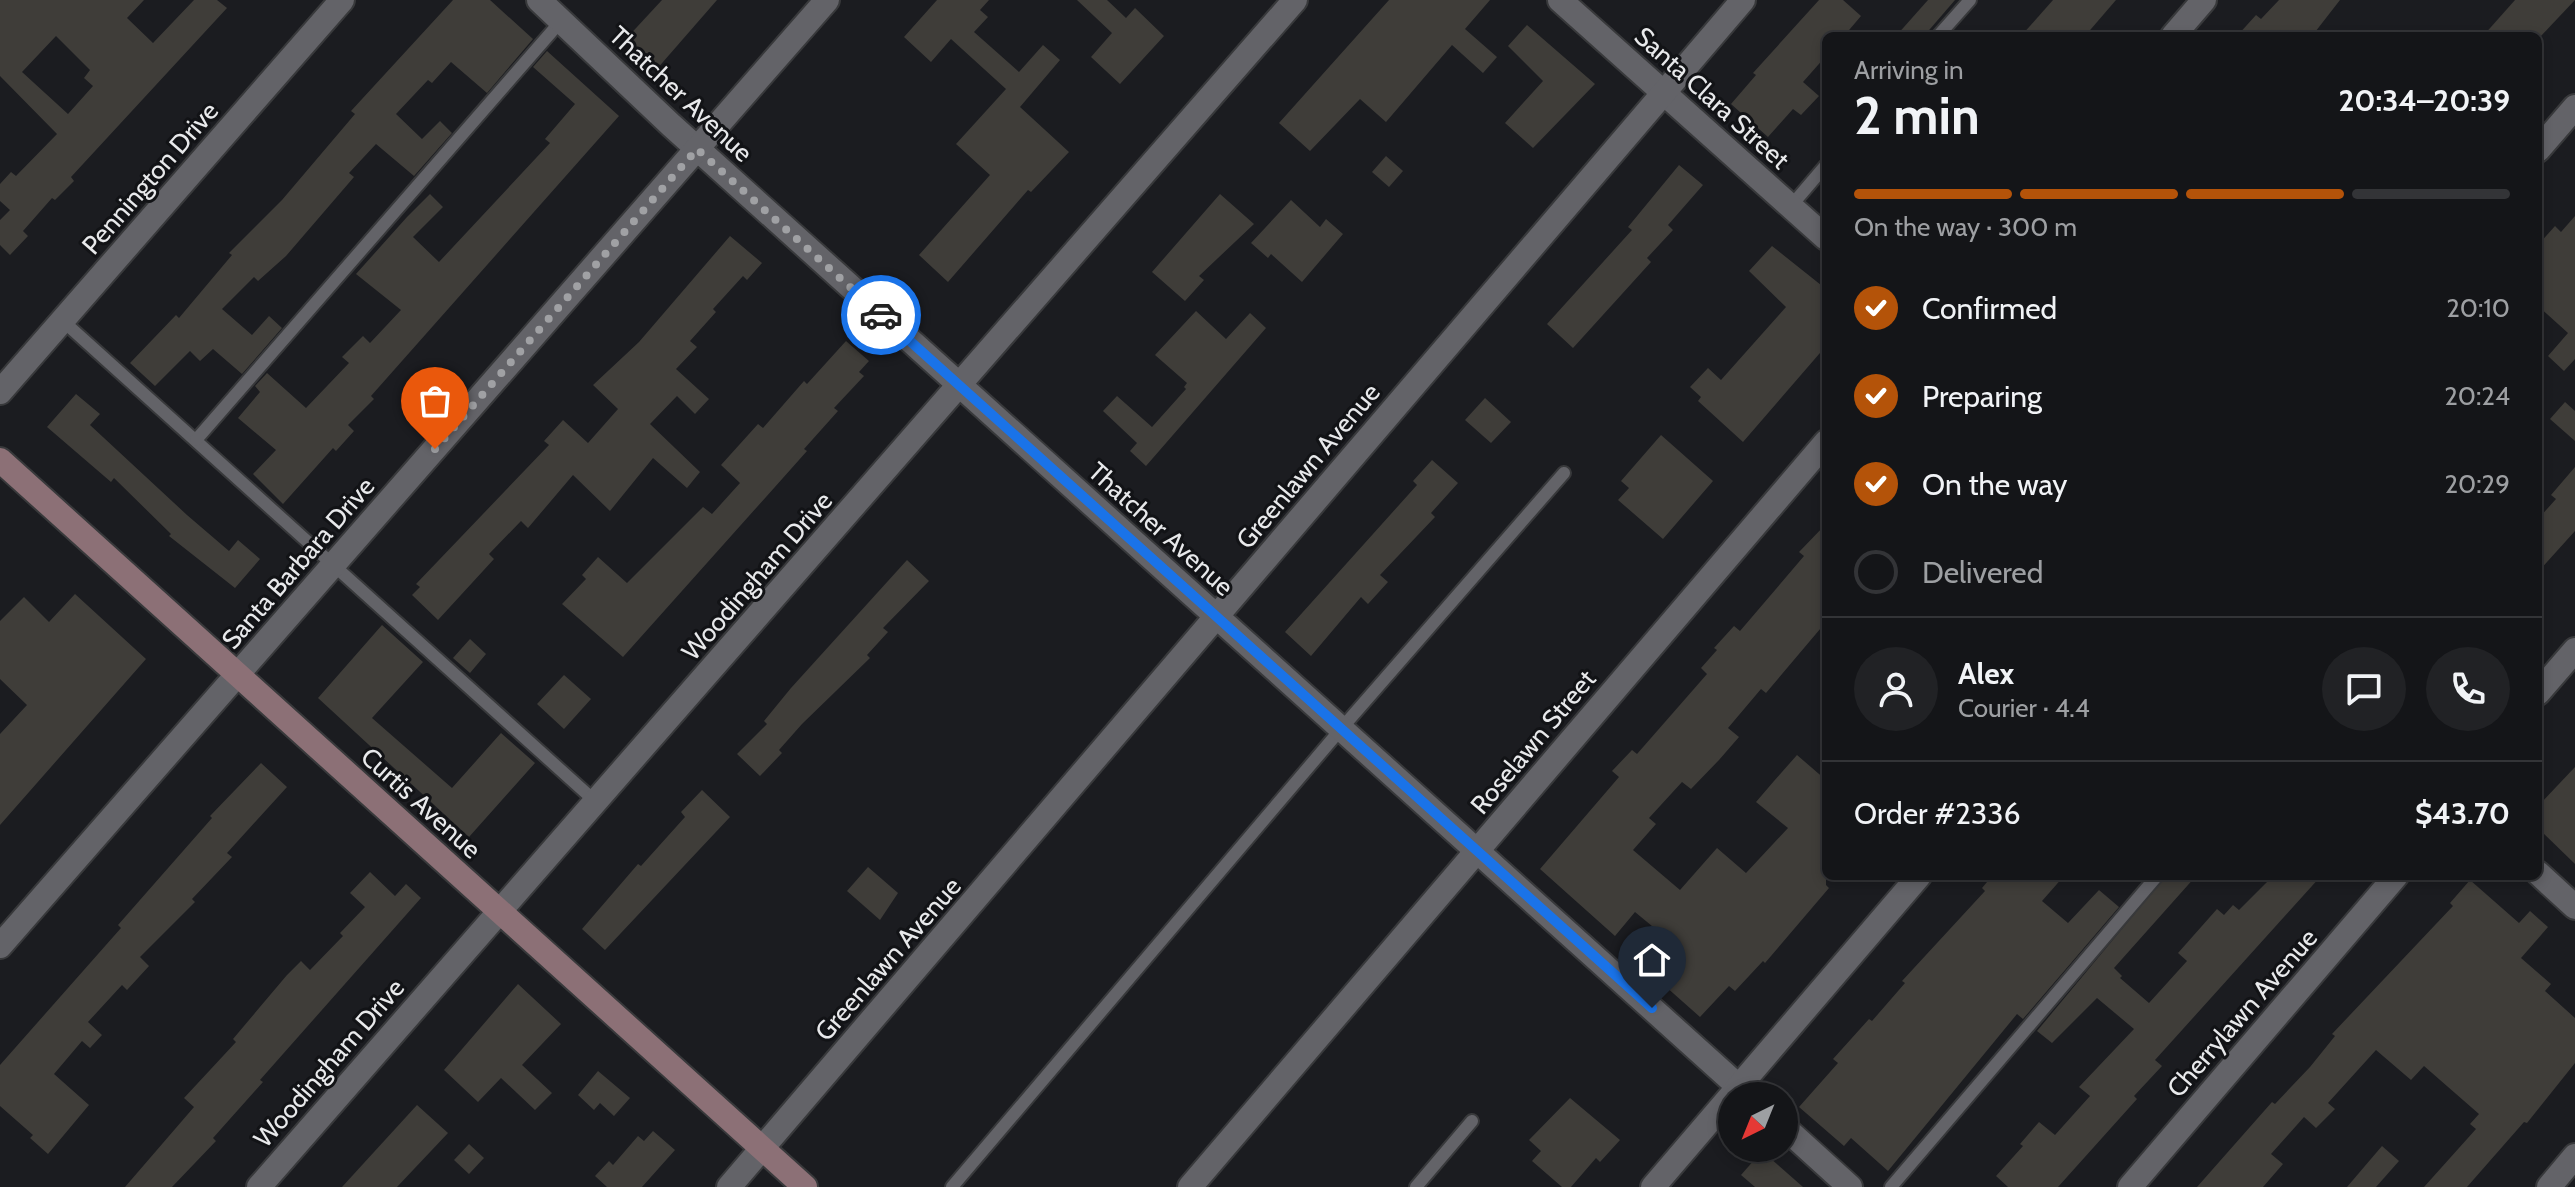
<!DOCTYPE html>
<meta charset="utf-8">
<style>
:root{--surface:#141518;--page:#212225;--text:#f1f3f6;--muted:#9d9fa2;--line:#333437;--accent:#b45309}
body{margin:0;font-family:Cabin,sans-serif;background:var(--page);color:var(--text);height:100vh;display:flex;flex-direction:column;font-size:30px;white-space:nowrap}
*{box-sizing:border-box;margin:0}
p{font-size:26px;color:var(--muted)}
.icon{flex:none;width:44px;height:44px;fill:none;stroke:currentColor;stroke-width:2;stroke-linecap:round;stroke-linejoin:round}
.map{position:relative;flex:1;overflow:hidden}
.side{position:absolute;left:1822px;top:32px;width:720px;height:848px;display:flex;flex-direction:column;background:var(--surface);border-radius:12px;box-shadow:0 4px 12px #0003,0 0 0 2px var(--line)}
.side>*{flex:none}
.needle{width:52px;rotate:223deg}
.buttons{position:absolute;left:1718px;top:1082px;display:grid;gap:16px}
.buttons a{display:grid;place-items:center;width:80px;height:80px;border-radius:50%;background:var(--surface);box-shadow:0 4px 12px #0003,0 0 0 2px var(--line);font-size:40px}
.pin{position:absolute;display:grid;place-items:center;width:68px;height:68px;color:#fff;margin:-82px -34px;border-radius:50% 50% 50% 0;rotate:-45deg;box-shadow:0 0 8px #0007}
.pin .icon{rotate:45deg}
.courier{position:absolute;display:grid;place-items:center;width:80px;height:80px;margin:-40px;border:6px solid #1a73e8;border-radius:50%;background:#fff;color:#222;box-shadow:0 2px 10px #0007}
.head em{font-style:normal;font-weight:700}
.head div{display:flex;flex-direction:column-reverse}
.head{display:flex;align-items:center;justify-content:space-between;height:136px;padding:0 32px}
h1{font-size:52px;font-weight:700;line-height:60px}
.bar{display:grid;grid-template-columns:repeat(4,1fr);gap:12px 8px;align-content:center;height:96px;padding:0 32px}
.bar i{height:10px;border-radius:6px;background:var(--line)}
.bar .active{background:var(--accent)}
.bar p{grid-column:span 4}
.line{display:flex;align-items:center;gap:20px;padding:0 32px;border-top:2px solid var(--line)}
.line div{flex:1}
.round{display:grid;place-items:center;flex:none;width:84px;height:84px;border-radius:42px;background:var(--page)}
ol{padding:0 32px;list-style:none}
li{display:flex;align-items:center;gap:24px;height:88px}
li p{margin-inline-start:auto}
li .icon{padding:8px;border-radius:50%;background:var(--accent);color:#fff;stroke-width:4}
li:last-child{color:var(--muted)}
li i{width:44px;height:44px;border:4px solid var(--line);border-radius:50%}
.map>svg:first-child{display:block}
</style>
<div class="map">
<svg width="2575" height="1187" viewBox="0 0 2575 1187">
<rect width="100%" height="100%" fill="#1b1c20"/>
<g fill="#3f3d39" fill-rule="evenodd">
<path d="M 0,0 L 144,0 L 127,18 L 153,43 L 194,0 L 217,0 L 227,8 L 71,177 L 74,181 L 55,200 L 52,198 L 23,231 L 28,236 L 10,255 L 0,245 L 0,220 L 10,210 L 0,201 L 0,184 L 11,172 L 16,176 L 57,134 L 0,76 ZM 56,36 L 90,70 L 84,78 L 93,86 L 68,114 L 22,72 Z"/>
<path d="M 453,0 L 490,0 L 533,39 L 487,93 L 451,62 L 432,83 L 428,80 L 396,114 L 422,139 L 440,121 L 452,133 L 414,176 L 376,144 L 349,173 L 354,177 L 286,256 L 258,281 L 254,277 L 222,309 L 252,335 L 269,316 L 282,328 L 242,374 L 213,349 L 200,361 L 190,351 L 155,386 L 130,363 L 176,315 L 179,318 L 232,255 L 229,253 L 282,200 L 355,114 L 351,111 Z"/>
<path d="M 662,0 L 717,0 L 656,70 L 624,41 Z"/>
<path d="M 937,0 L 989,0 L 980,10 L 988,17 L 974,32 L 1019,72 L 1043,45 L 1060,60 L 1020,107 L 1069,152 L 1031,192 L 1028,190 L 948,282 L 919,255 L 990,175 L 956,144 L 1006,89 L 951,39 L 931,62 L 904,37 Z"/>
<path d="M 1077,0 L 1107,0 L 1126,18 L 1135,8 L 1164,36 L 1120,84 L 1091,57 L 1112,33 Z"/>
<path d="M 1389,0 L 1490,0 L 1465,29 L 1497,57 L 1483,73 L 1452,45 L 1386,122 L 1360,99 L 1310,151 L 1279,123 Z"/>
<path d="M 1819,0 L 1843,0 L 1861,16 L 1844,36 L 1826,36 L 1826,56 L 1803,82 L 1819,96 L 1801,115 L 1793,109 L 1768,137 L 1731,104 L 1756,75 L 1753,73 Z"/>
<path d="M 1928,0 L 1955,0 L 1924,36 L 1896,36 Z"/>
<path d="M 2053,0 L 2116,0 L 2085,36 L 2021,36 Z"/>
<path d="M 2279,0 L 2340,0 L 2312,36 L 2237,36 L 2256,15 L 2261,19 Z"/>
<path d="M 2515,0 L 2575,0 L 2541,36 L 2483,36 Z"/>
<path d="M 1527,25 L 1595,84 L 1533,148 L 1505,123 L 1543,81 L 1508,46 Z"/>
<path d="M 547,51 L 619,116 L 371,396 L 374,399 L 348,425 L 354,431 L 336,451 L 333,448 L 283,504 L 253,474 L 276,450 L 238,418 L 260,392 L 255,386 L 267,373 L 306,408 L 349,363 L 342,357 L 363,336 L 370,343 L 401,310 L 356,274 L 407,217 L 430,194 L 443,207 L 413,237 L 439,262 L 550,143 L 545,139 L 575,104 L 533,67 Z"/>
<path d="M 1386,156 L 1403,171 L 1389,187 L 1372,172 Z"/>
<path d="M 1679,165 L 1703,185 L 1668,225 L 1673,230 L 1647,258 L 1651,262 L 1573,348 L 1547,324 L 1632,230 L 1628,227 Z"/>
<path d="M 1220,194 L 1254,224 L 1199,276 L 1204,280 L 1185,301 L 1152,272 Z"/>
<path d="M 1291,200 L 1320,227 L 1326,219 L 1343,234 L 1302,282 L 1271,254 L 1268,258 L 1251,243 Z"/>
<path d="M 2575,216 L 2575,359 L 2564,371 L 2548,356 L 2568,333 L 2538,306 L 2538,245 L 2555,226 L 2561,232 Z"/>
<path d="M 730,236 L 762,263 L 747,280 L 743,276 L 713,309 L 716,312 L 690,341 L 697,347 L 676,369 L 709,399 L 695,414 L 677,396 L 650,424 L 700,472 L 687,488 L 653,458 L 610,511 L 573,475 L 528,528 L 521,521 L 489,554 L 494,559 L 438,620 L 412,595 L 420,587 L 416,584 L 549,445 L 544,441 L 563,420 L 588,443 L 618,409 L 593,385 L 639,342 Z"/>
<path d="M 1772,246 L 1826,289 L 1826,346 L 1743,442 L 1698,401 L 1701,397 L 1690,387 L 1708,368 L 1721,380 L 1786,307 L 1749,271 Z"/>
<path d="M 1196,311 L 1226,339 L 1250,313 L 1266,328 L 1146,466 L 1130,451 L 1137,443 L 1103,411 L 1117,396 L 1152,427 L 1186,389 L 1184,387 L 1187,383 L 1155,355 Z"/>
<path d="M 846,341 L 869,361 L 859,372 L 864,376 L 834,408 L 838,411 L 804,449 L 807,451 L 623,657 L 562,604 L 586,579 L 582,575 L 598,557 L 627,583 L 703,507 L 712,514 L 740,483 L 721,465 L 758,424 L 763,428 L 804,381 L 807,384 Z"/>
<path d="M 76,394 L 100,414 L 90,425 L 187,515 L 229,551 L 238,540 L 260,559 L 235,588 L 169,536 L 171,534 L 114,478 L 111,482 L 47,427 Z"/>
<path d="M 1485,398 L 1511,422 L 1491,443 L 1465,420 Z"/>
<path d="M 2565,402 L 2575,411 L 2575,441 L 2550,419 Z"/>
<path d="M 1661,435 L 1713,481 L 1663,539 L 1618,500 L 1629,488 L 1621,481 Z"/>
<path d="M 1432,460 L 1458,483 L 1431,513 L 1435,517 L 1380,575 L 1388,582 L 1368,604 L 1361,597 L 1311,656 L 1285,632 L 1417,485 L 1413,481 Z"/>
<path d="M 2575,467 L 2575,531 L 2538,572 L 2538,519 L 2556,499 L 2551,495 Z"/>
<path d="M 1826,524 L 1826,622 L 1766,693 L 1761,689 L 1728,728 L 1739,737 L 1719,760 L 1691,789 L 1682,782 L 1649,818 L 1656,824 L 1633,850 L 1680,890 L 1717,848 L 1746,873 L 1788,828 L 1756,802 L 1774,781 L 1797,755 L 1826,780 L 1826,885 L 1829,888 L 1765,963 L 1763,961 L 1735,991 L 1729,986 L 1700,1017 L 1656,978 L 1681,950 L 1635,912 L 1615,936 L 1540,869 L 1619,777 L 1612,771 L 1632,750 L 1637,754 L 1707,674 L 1701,668 L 1717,650 L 1714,648 L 1734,626 L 1740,631 L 1804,556 L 1799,552 Z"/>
<path d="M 907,560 L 929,581 L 883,628 L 888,632 L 867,655 L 870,658 L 802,724 L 779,750 L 782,753 L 760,776 L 737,754 L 767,724 L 764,721 L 791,688 Z"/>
<path d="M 75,594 L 146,659 L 0,825 L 0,734 L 27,705 L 0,679 L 0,621 L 24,597 L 49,622 Z"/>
<path d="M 382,625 L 423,662 L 372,718 L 452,788 L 501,733 L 535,763 L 469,837 L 318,698 Z"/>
<path d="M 470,639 L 486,654 L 470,673 L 453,658 Z"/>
<path d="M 564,675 L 591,699 L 564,729 L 537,704 Z"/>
<path d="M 261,763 L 287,787 L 227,853 L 232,857 L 192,899 L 195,902 L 140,957 L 149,966 L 127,990 L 122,985 L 88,1022 L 102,1035 L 90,1048 L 82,1041 L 54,1074 L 89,1105 L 48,1154 L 30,1138 L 33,1135 L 0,1106 L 0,1065 L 121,928 L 118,925 L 212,818 L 210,816 Z"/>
<path d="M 2575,767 L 2575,864 L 2538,828 L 2538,806 Z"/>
<path d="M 702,790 L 730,817 L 605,950 L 582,929 L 638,864 L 641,866 L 685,817 L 681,812 Z"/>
<path d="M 868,867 L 898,893 L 880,920 L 847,891 Z"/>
<path d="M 370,872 L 395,896 L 406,884 L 421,898 L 260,1080 L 263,1082 L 213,1138 L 216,1141 L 172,1187 L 125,1187 L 194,1107 L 184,1098 L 236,1042 L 233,1039 L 287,975 L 301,961 L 310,970 L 343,936 L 340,933 L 365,907 L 350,893 Z"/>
<path d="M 1992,876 L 2064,876 L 2042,901 L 2068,923 L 2099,890 L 2119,907 L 2023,1019 L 2017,1014 L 1888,1171 L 1851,1138 L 1844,1146 L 1799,1107 L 1838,1063 L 1833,1059 L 1869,1019 L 1872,1021 L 1905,983 L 1902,981 L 1985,891 L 1982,888 Z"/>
<path d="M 2166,876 L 2196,876 L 2114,968 L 2122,976 L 2120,978 L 2149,1003 L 2187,961 L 2178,953 L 2217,909 L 2224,915 L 2233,905 L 2239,910 L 2273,876 L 2321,876 L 2155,1060 L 2162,1066 L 2134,1096 L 2137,1099 L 2058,1187 L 2008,1187 L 1996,1176 L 2023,1146 L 2020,1144 L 2039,1122 L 2055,1135 L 2090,1096 L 2079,1087 L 2134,1029 L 2097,998 L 2052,1043 L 2037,1031 Z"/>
<path d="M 2470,880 L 2519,923 L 2530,911 L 2548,927 L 2521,958 L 2551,984 L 2545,991 L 2575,1018 L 2575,1063 L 2527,1123 L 2524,1122 L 2467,1187 L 2424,1187 L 2476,1129 L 2470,1124 L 2479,1114 L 2424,1066 L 2411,1080 L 2376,1050 L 2328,1103 L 2335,1109 L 2316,1128 L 2304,1117 L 2271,1154 L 2283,1164 L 2263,1187 L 2197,1187 L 2272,1102 L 2275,1104 L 2310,1067 L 2335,1036 L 2332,1034 L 2453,906 L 2450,903 Z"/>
<path d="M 518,984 L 561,1024 L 522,1065 L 552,1093 L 535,1110 L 501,1078 L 478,1102 L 444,1070 Z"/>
<path d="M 598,1071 L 630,1098 L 614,1116 L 600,1103 L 594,1110 L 578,1095 Z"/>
<path d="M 1570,1098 L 1620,1140 L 1600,1162 L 1596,1158 L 1571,1187 L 1562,1187 L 1532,1161 L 1541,1151 L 1529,1140 Z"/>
<path d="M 417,1105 L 448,1133 L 397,1187 L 342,1187 Z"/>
<path d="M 653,1131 L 675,1150 L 642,1187 L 607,1187 L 595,1176 L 609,1161 L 613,1165 L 638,1136 L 644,1141 Z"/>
<path d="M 469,1144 L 484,1158 L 469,1174 L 454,1160 Z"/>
<path d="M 2382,1146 L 2399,1161 L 2376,1187 L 2347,1187 Z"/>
<path d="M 1762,1151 L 1803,1187 L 1755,1187 L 1741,1175 Z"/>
</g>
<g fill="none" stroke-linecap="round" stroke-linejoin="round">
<g stroke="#38393b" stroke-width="16">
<g id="lane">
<path d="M 1938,36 L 1970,0"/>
<path d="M 1791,206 L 1826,165"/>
<path d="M 63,321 L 596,802"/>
<path d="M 196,440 L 561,21"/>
<path d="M 952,1187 L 1341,729 L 1564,473"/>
<path d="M 1416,1187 L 1472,1121"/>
<path d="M 1891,1187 L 2157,876"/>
</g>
</g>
<g stroke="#38393b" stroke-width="28">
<g id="street">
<path d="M 539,0 L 671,125 L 1749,1096"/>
<path d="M 1560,0 L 1826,238"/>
<path d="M 2173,36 L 2204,0"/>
<path d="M 2538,150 L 2575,107"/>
<path d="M 0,392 L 342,0"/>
<path d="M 2538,693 L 2575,650"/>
<path d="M 2538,873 L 2575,907"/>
<path d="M 0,946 L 827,0"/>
<path d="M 1784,1127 L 1850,1187"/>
<path d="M 259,1187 L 1295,0"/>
<path d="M 729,1187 L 1743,0"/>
<path d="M 1190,1187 L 1826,442"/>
<path d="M 1653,1187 L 1919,876"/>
<path d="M 2130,1187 L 2396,876"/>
<path d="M 2549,1187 L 2575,1156"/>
</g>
</g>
<g stroke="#38393b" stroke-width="28">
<path id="secondary" d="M 0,460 L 805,1187"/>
</g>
<use href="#lane" stroke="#636368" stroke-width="12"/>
<use href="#street" stroke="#636368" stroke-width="24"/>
<use href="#secondary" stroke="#8c7076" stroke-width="24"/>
</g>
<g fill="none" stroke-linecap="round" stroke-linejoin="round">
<path stroke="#a0a1a4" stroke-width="8" stroke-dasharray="0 14.4" d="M 435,449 L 697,149 L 881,315"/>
<path stroke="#1a73e8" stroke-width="10" d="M 881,315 L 1652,1008"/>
</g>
<g text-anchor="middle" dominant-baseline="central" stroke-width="6" stroke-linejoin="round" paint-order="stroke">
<g font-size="26" fill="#e8e9eb" stroke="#121316">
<text transform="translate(681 94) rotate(43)">Thatcher Avenue</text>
<text transform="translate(1712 98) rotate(42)">Santa Clara Street</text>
<text transform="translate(150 178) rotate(-49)">Pennington Drive</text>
<text transform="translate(1308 466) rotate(-50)">Greenlawn Avenue</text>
<text transform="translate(1161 529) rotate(42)">Thatcher Avenue</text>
<text transform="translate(298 563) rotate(-49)">Santa Barbara Drive</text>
<text transform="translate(757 576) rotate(-49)">Woodingham Drive</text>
<text transform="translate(1533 742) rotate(-50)">Roselawn Street</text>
<text transform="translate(421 803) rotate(42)">Curtis Avenue</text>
<text transform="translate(888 959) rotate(-49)">Greenlawn Avenue</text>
<text transform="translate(2242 1013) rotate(-49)">Cherrylawn Avenue</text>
<text transform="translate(329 1063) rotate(-49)">Woodingham Drive</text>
</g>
</g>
</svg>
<div class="buttons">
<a><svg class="needle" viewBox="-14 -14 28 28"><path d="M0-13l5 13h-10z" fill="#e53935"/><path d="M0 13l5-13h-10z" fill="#9d9fa2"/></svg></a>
</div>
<div class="pin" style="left:435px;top:449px;background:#ea580c"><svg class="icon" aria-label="bag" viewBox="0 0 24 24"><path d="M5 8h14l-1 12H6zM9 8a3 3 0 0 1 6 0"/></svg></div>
<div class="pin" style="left:1652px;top:1008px;background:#1f2937"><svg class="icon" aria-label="home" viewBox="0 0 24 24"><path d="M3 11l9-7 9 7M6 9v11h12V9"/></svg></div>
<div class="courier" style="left:881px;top:315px"><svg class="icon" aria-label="car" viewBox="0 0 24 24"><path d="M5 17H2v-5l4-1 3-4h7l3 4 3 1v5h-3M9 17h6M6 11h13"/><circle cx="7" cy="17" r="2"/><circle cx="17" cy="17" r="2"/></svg></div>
<section class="side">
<div class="head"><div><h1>2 min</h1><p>Arriving in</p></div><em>20:34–20:39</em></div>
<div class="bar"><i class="active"></i><i class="active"></i><i class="active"></i><i></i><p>On the way · 300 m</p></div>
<ol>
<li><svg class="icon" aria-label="check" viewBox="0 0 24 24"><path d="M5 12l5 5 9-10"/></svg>Confirmed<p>20:10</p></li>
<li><svg class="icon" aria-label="check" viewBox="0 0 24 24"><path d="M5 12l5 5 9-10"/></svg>Preparing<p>20:24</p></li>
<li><svg class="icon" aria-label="check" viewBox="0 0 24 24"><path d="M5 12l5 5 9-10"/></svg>On the way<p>20:29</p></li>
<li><i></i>Delivered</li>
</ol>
<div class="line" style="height:144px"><a class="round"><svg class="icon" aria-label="person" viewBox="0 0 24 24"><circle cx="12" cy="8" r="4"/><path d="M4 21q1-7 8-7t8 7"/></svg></a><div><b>Alex</b><p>Courier · 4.4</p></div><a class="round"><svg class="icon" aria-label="chat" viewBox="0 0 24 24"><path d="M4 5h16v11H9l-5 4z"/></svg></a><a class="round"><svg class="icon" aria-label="phone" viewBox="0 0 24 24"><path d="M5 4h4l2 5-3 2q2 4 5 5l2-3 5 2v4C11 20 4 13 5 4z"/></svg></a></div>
<div class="line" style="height:104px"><div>Order #2336</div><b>$43.70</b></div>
</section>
</div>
